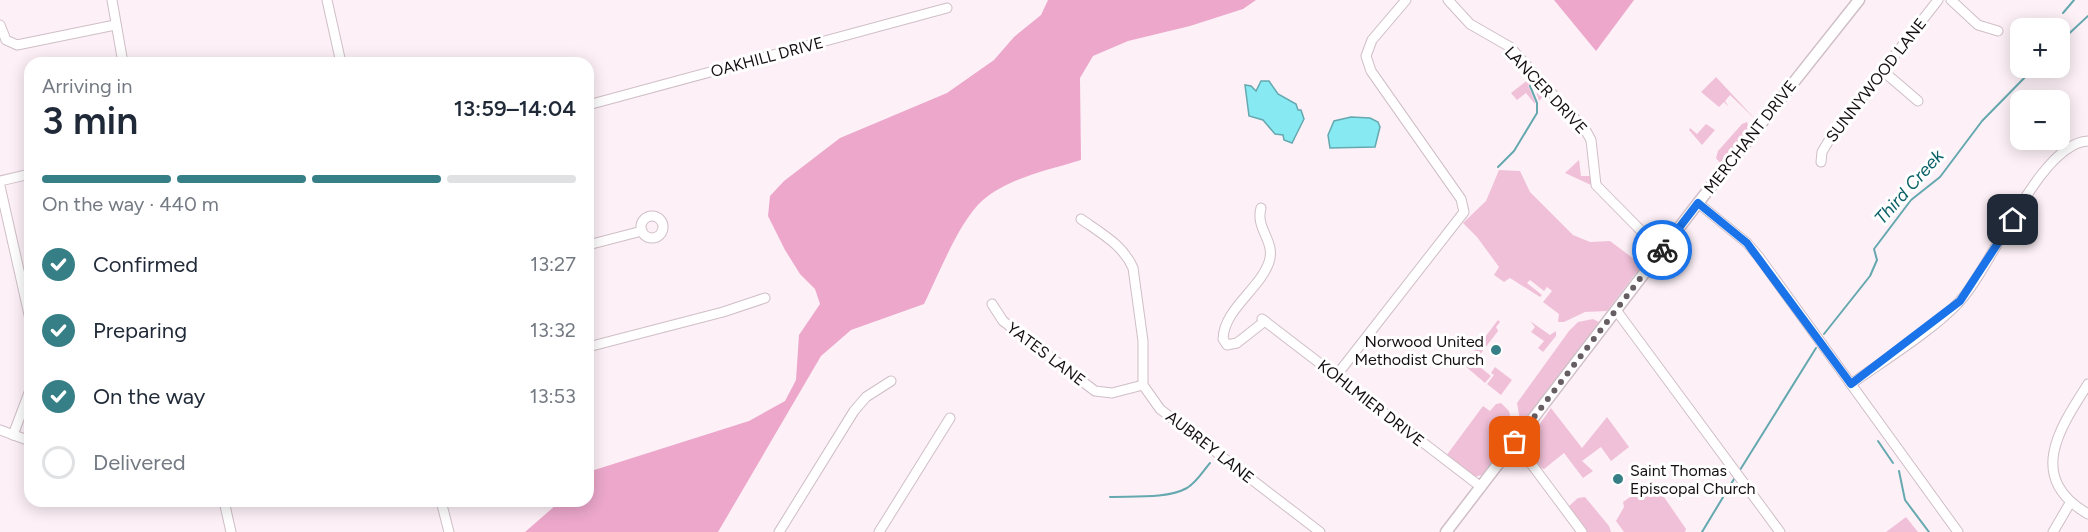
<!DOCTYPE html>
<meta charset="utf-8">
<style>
:root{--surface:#fff;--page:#f6f6f7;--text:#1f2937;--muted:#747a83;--line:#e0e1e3;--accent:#377f86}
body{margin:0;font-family:Figtree,sans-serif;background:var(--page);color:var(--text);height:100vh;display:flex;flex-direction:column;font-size:22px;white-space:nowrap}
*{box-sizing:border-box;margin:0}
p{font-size:20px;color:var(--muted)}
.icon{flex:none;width:33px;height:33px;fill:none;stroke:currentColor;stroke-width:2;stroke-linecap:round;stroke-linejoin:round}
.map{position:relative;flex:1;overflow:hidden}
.details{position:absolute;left:24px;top:57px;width:570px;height:450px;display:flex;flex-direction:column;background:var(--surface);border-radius:18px;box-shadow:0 3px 15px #0003}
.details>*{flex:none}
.tools{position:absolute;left:2010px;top:18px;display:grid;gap:12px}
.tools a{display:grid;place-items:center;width:60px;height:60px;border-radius:12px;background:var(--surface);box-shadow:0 3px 15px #0003;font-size:30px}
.pin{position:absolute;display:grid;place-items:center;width:51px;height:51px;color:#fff;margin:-26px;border-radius:12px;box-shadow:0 3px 9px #0006}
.courier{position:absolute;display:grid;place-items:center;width:60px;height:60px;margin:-30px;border:4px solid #1a73e8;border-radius:50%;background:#fff;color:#222;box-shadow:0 2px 8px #0007}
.summary em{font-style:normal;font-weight:600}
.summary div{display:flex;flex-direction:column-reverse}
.summary{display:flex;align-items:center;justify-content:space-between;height:102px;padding:0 18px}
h1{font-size:39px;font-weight:600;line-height:45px}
.bar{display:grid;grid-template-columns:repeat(4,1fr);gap:9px 6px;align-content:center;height:72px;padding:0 18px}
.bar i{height:8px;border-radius:4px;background:var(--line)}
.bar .current{background:var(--accent)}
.bar p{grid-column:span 4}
ol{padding:0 18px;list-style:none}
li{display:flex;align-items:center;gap:18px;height:66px}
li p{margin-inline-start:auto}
li .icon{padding:6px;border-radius:50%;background:var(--accent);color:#fff;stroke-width:4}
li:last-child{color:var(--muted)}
li i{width:33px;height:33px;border:3px solid var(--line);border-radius:50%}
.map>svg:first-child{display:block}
</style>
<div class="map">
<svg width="2088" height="532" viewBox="0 0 2088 532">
<rect width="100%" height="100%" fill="#fdf1f7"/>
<g fill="#f0c0d8">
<path d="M 1716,77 L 1756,120 L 1730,95 L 1725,101 L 1729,107 L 1724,102 L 1719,107 L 1701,92 Z"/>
<path d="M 1529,79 L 1544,95 L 1539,101 L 1535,88 L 1528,85 L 1535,102 L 1535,104 L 1526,93 L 1517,100 L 1511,93 Z"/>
<path d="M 1747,122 L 1749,129 L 1720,163 L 1716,158 L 1718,151 L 1742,124 Z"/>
<path d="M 1706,124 L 1715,130 L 1702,145 L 1689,130 L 1690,128 L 1697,134 Z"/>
<path d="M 1579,160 L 1581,176 L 1590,176 L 1591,185 L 1565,173 Z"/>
<path d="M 1499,170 L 1520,171 L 1530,192 L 1573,235 L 1590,242 L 1610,241 L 1642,265 L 1607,311 L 1585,312 L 1564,322 L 1558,322 L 1559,314 L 1543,302 L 1552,291 L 1547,287 L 1544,291 L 1530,280 L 1527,283 L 1542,295 L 1540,297 L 1510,278 L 1504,282 L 1494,275 L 1499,267 L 1477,237 L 1463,223 L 1486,201 Z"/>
<path d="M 1593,319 L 1599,322 L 1524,420 L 1520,420 L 1517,403 L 1569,331 L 1578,322 Z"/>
<path d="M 1498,320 L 1500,322 L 1496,327 L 1498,331 L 1475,361 L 1470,357 Z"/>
<path d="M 1530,321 L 1550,335 L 1556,331 L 1556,336 L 1543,352 L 1538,348 L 1544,341 L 1531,332 L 1535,327 Z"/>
<path d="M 1469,358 L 1491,376 L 1485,383 L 1464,365 Z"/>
<path d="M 1495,367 L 1512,380 L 1501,395 L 1487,384 L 1494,375 L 1491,373 Z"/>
<path d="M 1501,403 L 1509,411 L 1514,433 L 1482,475 L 1474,477 L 1446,456 L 1483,406 L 1490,411 L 1496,404 Z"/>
<path d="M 1551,408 L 1582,448 L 1607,417 L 1629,447 L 1611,461 L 1601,447 L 1582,461 L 1593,471 L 1583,478 L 1564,453 L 1544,469 L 1541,468 L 1525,445 Z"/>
<path d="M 1653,481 L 1686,529 L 1685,532 L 1624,532 L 1616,521 L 1624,507 L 1623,502 Z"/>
<path d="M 1585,497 L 1609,526 L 1611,532 L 1586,532 L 1568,507 L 1578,498 Z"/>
<path d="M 1906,517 L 1918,532 L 1886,532 Z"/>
</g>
<g fill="#eca7cb">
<path d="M 1048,0 L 1256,0 L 1243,9 L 1190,26 L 1128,41 L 1093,56 L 1080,78 L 1081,160 C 1049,170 1008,178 983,200 C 959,221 938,276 924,304 L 851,330 L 821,356 L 718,532 L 525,532 L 556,505 L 555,501 L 588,501 L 588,472 L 749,421 L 785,401 L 796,380 L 799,335 L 820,304 L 815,289 L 800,274 L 785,250 L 768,216 L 770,196 L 784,181 L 840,138 L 947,93 L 994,60 L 1014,37 L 1041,15 Z"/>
<path d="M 1554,0 L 1634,0 L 1596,51 Z"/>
</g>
<g fill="#87e9f2" stroke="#65a8af" stroke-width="1.5">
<path d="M 1261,81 L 1269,81 L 1278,94 L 1296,104 L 1298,110 L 1301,110 L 1304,119 L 1292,143 L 1284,140 L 1283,135 L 1275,134 L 1263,120 L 1249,116 L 1245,85 L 1251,86 L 1256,91 Z"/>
<path d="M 1351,117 L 1370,118 L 1378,122 L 1380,127 L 1375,147 L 1330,148 L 1328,135 L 1334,121 Z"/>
</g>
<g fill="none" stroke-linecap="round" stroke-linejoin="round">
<g stroke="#65a8af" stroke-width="2">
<path d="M 2063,13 L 2074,0"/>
<path d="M 2060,42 L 2088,16"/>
<path d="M 1498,167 L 1514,151 L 1537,113 L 1537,103 L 1530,86"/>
<path d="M 1824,334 L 1870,276 L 1877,260 L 1874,249 L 1911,200 L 1940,177 L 1982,121 L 2034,68"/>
<path d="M 1878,441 L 1893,463"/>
<path d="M 1740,470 L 1816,348"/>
<path d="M 1899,471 L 1905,500 L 1929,532"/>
<path d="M 1110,497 C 1133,496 1167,499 1187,488 C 1197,482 1203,471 1210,463"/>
<path d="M 1702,532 L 1734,479"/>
</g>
<g stroke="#d0bec6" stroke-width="11">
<g id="minor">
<path d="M 112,0 L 123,63"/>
<path d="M 327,0 L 341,63"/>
<path d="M 1448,0 L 1470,24 L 1510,47 L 1586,131 L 1591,140 L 1596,185 L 1661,251"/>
<path d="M 1951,0 L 1978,25 L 1998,31"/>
<path d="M 0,25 L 6,40 L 17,45 L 115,25"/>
<path d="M 1883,71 L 1918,101"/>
<path d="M 588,105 L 947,8"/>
<path d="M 1821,162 L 1822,152 L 1831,137 L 1938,0"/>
<path d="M 0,181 L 30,174"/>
<path d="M 0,186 L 30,319"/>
<path d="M 1698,203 L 1747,243 L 1759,257 L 1958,532"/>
<path d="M 1261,208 C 1255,229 1276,241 1269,262 C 1260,289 1224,309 1223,339 L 1227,345 L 1237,343 L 1265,321"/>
<circle cx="652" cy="227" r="11"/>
<path d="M 1081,219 C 1102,234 1123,245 1133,268 L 1143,341 L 1143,385 L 1160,409 L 1320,532"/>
<path d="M 588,245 L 642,231"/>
<path d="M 992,304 L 1003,321 L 1095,391 L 1112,393 L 1143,385"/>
<path d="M 1616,310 L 1780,532"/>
<path d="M 1262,319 L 1481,487"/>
<path d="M 588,347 L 723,312 L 765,298"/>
<path d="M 1336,376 L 1464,212 L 1461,199 L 1371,71 L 1366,56 L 1372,40 L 1406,0"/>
<path d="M 1851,384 C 1883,361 1935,329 1960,301 C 1993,265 2040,143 2088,141"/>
<path d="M 2088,384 C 2059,429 2026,478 2088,514"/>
<path d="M 0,430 L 30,441"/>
<path d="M 13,435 L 30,390"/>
<path d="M 1515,442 L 1582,532"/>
<path d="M 224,501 L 231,532"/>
<path d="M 441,501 L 449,532"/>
<path d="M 779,532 L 854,411 L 866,397 L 891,381"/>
<path d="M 879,532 L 950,418"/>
<path d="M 2053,532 L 2070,503"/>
</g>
</g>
<g stroke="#d0bec6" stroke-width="13">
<path id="major" d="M 1446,532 L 1698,203 L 1859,0"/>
</g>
<use href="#minor" stroke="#fff" stroke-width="9"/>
<use href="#major" stroke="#fff" stroke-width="10"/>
</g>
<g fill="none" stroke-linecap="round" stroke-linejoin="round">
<path stroke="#665e62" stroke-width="6" stroke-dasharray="0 10.8" d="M 1515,442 L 1662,250"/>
<path stroke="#1a73e8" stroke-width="8" d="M 1662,250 L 1698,203 L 1747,243 L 1851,384 L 1960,301 L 2013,220"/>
</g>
<g fill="#377f86" stroke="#fff" stroke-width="2">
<circle cx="1496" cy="350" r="6"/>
<circle cx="1618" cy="479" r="6"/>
</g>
<g text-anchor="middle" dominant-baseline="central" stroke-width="6" stroke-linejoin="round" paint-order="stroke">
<g font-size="16" fill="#150f12" stroke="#fff">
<text transform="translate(767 57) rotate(-15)">OAKHILL DRIVE</text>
<text transform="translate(1876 80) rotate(-52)">SUNNYWOOD LANE</text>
<text transform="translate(1546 90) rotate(47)">LANCER DRIVE</text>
<text transform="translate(1750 137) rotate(-52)">MERCHANT DRIVE</text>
<text transform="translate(1046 354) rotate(37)">YATES LANE</text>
<text transform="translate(1371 403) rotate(38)">KOHLMIER DRIVE</text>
<text transform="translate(1210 447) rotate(38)">AUBREY LANE</text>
</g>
<g font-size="16" fill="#150f12" stroke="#fff" text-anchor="end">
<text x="1484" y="341">Norwood United<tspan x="1484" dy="18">Methodist Church</tspan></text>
<text x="1630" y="470" text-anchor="start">Saint Thomas<tspan x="1630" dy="18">Episcopal Church</tspan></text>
</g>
<g font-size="18" font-style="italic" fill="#0b6268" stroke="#fff">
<text transform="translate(1909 187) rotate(-48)">Third Creek</text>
</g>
</g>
</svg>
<div class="tools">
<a>+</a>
<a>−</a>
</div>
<div class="pin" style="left:1515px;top:442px;background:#ea580c"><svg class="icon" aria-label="bag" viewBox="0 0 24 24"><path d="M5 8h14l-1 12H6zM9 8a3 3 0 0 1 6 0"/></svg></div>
<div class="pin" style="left:2013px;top:220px;background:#1f2937"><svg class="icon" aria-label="home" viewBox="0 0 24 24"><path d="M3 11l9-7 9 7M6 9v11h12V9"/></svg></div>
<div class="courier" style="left:1662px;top:250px"><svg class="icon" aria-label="bike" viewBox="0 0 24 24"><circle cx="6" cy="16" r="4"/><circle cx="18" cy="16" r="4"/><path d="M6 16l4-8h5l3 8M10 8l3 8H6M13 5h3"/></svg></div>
<section class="details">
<div class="summary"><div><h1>3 min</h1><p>Arriving in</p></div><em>13:59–14:04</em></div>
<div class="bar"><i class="current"></i><i class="current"></i><i class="current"></i><i></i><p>On the way · 440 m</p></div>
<ol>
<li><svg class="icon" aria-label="check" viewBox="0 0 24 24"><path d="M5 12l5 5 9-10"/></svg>Confirmed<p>13:27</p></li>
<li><svg class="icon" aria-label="check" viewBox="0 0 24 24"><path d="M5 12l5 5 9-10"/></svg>Preparing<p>13:32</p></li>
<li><svg class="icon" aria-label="check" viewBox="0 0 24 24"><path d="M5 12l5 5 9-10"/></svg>On the way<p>13:53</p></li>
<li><i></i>Delivered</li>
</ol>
</section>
</div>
